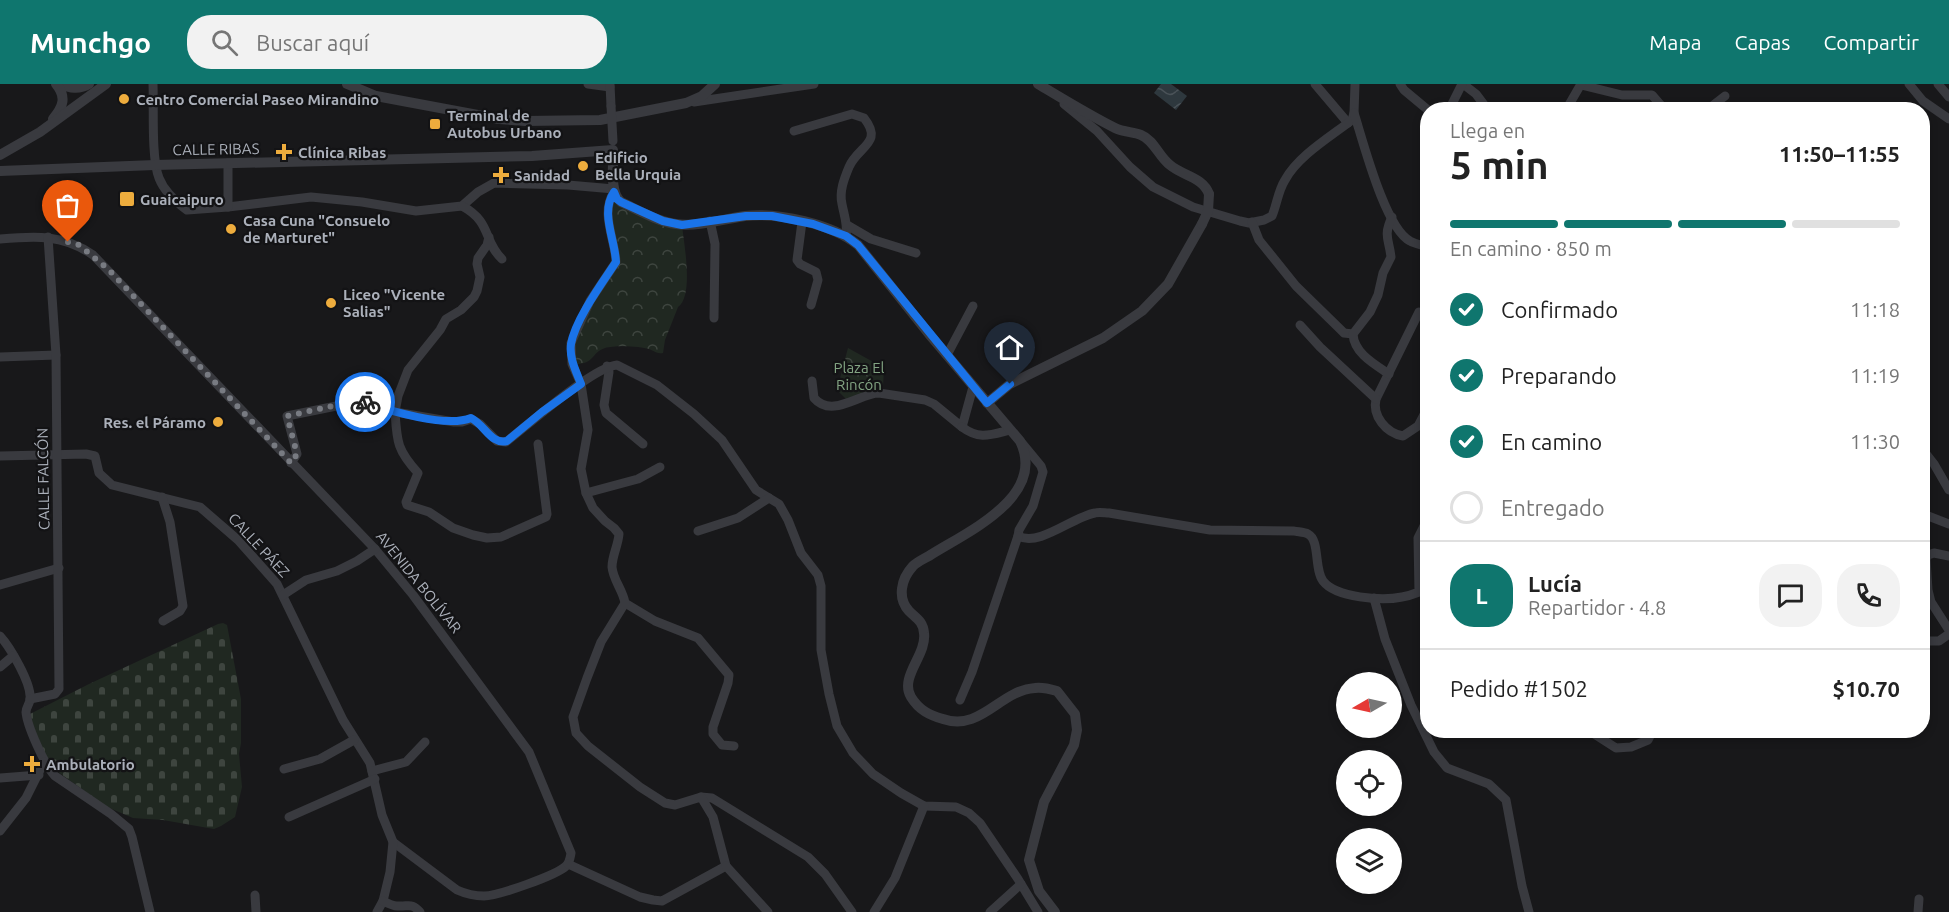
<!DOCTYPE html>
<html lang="es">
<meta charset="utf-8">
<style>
:root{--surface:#fff;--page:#f2f2f2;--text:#222;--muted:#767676;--line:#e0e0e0;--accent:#0f766e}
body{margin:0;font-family:Ubuntu,sans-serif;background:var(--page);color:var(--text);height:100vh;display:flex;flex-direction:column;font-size:22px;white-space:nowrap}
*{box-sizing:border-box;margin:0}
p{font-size:20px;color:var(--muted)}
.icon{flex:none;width:33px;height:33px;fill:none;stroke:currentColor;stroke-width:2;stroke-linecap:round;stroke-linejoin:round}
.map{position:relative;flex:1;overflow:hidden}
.sheet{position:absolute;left:1420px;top:18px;width:510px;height:636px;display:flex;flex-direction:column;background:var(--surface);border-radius:24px;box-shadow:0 3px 9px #0003}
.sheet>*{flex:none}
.needle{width:39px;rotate:261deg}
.controls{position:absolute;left:1336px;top:588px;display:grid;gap:12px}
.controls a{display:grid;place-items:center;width:66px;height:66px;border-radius:50%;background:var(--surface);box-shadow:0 3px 9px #0003;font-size:30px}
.pin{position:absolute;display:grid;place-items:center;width:51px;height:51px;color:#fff;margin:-62px -26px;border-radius:50% 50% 50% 0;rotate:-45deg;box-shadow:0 0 6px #0007}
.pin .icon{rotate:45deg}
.courier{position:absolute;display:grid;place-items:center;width:60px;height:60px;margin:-30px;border:4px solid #1a73e8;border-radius:50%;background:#fff;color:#222;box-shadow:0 2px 8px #0007}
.headline em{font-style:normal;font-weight:700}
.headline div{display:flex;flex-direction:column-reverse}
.headline{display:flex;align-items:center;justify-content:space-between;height:102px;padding:0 30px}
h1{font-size:39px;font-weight:700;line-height:45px}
.bar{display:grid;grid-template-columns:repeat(4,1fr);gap:9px 6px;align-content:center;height:72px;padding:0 30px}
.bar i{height:8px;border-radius:4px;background:var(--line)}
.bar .active{background:var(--accent)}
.bar p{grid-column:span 4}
.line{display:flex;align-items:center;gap:15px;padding:0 30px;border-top:2px solid var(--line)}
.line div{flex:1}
.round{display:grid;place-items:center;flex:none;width:63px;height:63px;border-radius:24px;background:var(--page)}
ol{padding:0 30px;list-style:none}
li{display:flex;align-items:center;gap:18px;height:66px}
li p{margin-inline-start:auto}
li .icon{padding:6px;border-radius:50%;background:var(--accent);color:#fff;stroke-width:4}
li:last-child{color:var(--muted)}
li i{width:33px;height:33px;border:3px solid var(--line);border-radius:50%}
header{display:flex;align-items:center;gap:36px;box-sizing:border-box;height:84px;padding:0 30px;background:var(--accent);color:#fff}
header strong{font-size:28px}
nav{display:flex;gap:33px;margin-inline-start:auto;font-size:21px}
.search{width:420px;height:54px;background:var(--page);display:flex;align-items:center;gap:15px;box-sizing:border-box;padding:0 21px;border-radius:24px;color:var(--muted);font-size:22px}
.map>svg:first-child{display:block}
</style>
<header>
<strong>Munchgo</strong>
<div class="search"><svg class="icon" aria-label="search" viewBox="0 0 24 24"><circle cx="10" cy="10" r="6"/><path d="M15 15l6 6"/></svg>Buscar aquí</div>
<nav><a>Mapa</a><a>Capas</a><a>Compartir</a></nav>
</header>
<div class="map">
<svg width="1949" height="828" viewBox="0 0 1949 828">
<defs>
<pattern id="forest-crowns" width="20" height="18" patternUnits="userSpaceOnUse" patternTransform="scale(1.5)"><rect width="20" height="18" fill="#202821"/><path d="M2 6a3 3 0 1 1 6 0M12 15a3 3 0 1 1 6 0" fill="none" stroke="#3e453f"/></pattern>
<pattern id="cemetery-stones" width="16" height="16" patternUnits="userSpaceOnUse" patternTransform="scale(1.5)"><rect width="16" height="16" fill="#202821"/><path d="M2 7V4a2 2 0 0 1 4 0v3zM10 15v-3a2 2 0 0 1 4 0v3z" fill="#3e453f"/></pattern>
<pattern id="water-waves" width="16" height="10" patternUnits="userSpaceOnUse" patternTransform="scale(1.5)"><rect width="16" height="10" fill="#2e383e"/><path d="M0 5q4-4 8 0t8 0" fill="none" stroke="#4a5258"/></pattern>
</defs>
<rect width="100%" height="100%" fill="#18181a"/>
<g fill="url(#forest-crowns)">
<path d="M 617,115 L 682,141 C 684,160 694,212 678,223 L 665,256 L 663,269 C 656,270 655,267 649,265 C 641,262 614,261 605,264 C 590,269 596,281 572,280 L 571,260 L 616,178 L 609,116 Z"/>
<path d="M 848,264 L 884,284 L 883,301 L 847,316 L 837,306 Z"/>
</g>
<path fill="url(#cemetery-stones)" d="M 223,539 L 227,541 L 241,615 L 241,659 L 239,670 L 242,703 L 235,733 L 221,742 L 214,745 L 163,736 L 133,734 L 107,723 L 51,683 L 28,631 L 89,600 L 218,540 Z"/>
<path fill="url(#water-waves)" d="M 1161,0 L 1171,0 L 1187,12 L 1176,26 L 1154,9 Z"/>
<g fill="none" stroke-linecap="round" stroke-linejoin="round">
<g stroke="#393a3f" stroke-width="9">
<path d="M 153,0 C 154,24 151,74 159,94 C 164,107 176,118 187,126 L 228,123 L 311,113 L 362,118 L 416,127 L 462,122 L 478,108 L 494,99 L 568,101 L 614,105"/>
<path d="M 588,0 L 610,3"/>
<path d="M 610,0 L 611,22"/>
<path d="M 1315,0 L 1348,39"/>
<path d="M 1400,0 L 1404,6 L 1428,26"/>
<path d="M 1463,0 L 1476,10 L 1488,26"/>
<path d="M 1909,0 L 1923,17 L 1949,35"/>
<path d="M 1938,0 L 1949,13"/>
<path d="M 1581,1 L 1622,11 L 1652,11 L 1665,26"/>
<path d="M 694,18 L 814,0"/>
<path d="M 1064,20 L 1097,47 L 1130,83 L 1153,103 L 1193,123 L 1240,137 L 1249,139 L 1264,136 L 1272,132 C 1277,120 1278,107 1285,96 C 1298,72 1330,53 1352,36 L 1354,29 L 1355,0"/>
<path d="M 1449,26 L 1462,0"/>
<path d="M 1566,26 L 1581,0"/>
<path d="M 1707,26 L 1725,12"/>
<path d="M 1354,29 C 1363,57 1385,144 1410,157 C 1415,160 1422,161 1428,163"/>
<path d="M 794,47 L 852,30 L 864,34 C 884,59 858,62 849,83 C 844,95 839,108 842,120 C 844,131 848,140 846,152"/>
<path d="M 228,79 L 228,123"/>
<path d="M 462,122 C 492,138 483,157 502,175"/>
<path d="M 710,137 L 715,160 L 714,234"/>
<path d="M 802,138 L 797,176 L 800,180 L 816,188 L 818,196 L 811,221"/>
<path d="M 1252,138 L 1259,156 L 1296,202 L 1340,245 L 1344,249 L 1353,250"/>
<path d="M 847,141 L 871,155 L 916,169"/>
<path d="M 0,155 C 35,152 63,150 93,171 L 375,465 L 413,511 L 529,668 L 571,769 C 570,774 570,778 566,782 C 557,791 498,812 484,812 C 474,812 466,810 457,806 L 393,758"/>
<path d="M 1419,228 L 1376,315 C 1372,332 1386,349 1403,352 L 1418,342 L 1428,323"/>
<path d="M 1300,241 L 1320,263 L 1376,315"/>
<path d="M 947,271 L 973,222"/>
<path d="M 0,273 L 56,271"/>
<path d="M 607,282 L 609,288 L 604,321 L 606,329 L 643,360"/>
<path d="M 1389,290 C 1374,280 1354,269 1353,250 L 1370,228 L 1378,211 L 1383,189 L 1391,173 C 1389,155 1383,152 1392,133"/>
<path d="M 812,297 L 814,314 C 832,335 860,309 879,309 L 925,316 L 934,320 L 962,343 L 973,303"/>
<path d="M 962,343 C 979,356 990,351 1010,346"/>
<path d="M 1022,359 L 1041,382 L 1043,388 L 1033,422 L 1019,446 L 1018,452 C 1040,463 1072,433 1095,429 C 1099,428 1105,429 1109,429 L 1210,446 L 1294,447 C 1298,448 1304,448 1308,450 C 1320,456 1314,485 1323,497 C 1336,514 1382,517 1402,513 C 1408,512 1414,510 1419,508 L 1418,454 L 1428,434"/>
<path d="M 538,360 L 547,430 L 546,433 L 501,453 L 487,454 L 473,451 L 453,444 L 429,428 L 407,421 L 406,418 L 418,389 C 397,366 397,358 395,328 L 454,338 L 462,338 L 471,335 L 480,340 L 497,357 L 506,358 C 528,341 593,283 617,281 L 657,301 L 694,330 L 722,356 L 756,406 L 779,420 L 788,436 L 801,469 L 818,491 L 821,502 L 821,566 L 829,610 L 837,642 L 853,669 L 873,690 L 901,709 L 924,722 L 956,723 L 969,729 L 980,739 L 1018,795 L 1038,828"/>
<path d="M 1923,366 L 1934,380 L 1949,406"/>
<path d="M 0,372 L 86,370 L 95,372 L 99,389 L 112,401 L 200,423 L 238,456 L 277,500 L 343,636 L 370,679 L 382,731 L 393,758 L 390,788 L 383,817 L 377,828"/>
<path d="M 291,379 L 297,370 L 287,332 L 361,317 L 395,328 L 398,312 L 408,286 L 440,246 L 446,235 L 461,226 L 474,213 L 477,207 L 480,193 L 477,180 L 478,174 L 487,161 L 489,153"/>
<path d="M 586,409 L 638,395 L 660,383"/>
<path d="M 162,413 L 170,438 L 183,522 L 180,527 L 163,537"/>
<path d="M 1923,430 L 1949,440"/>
<path d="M 698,447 L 738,434 L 769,414"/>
<path d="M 1949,472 L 1934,469 L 1928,471 L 1926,475 L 1928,506 L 1931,518 L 1949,546"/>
<path d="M 0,501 L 59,484"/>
<path d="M 283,511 L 306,496 L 337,487 L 357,477 L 375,465"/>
<path d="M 1374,514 L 1385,555 L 1411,621 L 1434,668 L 1447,684 L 1489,700 L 1506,716 L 1522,802 L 1529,828"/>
<path d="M 625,519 L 655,537 L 698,554 L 729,591 L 728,599 L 713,643 L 713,650 L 722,661 L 734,662"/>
<path d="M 0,552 C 10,563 32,600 30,615 C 30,620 26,623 26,628 C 27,642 45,682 55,692 L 111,730 L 129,745 L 132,753 L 150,828"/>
<path d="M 1923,557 L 1939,557 L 1949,550"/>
<path d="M 0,583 L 13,572"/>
<path d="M 30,615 L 55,610 L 59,605 L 56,271 L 48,153"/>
<path d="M 960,616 L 972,588 L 1018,452"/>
<path d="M 1588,646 L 1616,664 L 1631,663 L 1648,656 L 1653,646"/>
<path d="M 284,685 L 320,675 L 354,656"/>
<path d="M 372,687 L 406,678 L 425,658"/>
<path d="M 0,694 L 39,691"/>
<path d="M 701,713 L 712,714 L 808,773 L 825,790 L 852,828"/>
<path d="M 289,733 L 375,695"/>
<path d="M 0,747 L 26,714 L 44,678"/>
<path d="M 568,780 L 640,813 L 653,816 L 662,817 L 726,782 L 713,733 L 701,713 L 675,721 L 665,719 L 640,703 L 588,662 L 576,649 L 573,633 L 587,594 L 601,558 L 625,519 C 623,506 613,496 612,483 C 612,472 618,462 619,450 L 614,444 L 605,437 L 593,424 L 586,409 L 581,385 L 588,346 L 581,300 L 572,280 L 571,259 L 590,217 L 616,178 C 615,155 600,129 614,108"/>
<path d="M 726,782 L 768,828"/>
<path d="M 255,811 L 256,828"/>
<path d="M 383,817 C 387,819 393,822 397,822 C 409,823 411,818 420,828"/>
<path d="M 874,828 L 895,794 L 924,722"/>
<path d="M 990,828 L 1021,800"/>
<path d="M 1918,828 L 1919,815"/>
</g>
<g stroke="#393a3f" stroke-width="10">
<path d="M 59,0 C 70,4 79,6 89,0"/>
<path d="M 347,0 L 376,12 L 499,35 L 525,37 L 600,36 L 686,19 L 702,12 L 715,0"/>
<path d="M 1038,0 C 1063,15 1089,31 1115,44 C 1123,48 1133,48 1141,51 C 1154,56 1159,73 1170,81 C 1183,92 1203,93 1209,110"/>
<path d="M 53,35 C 63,23 67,13 56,0"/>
<path d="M 0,71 L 40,48 L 106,0"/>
<path d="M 0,87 L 155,81 L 532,72 L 613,66 C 614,81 609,108 621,118 C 638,126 658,138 676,140 C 697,143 724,135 745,132 C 778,128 832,140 858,161 L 929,250 L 1020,357 C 1047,412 969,447 932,470 C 926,474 918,477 913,482 C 901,495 897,514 909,527 C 916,534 923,537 924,549 C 927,571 899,593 911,613 C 919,626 929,631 943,635 C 981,648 1000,606 1035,604 C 1042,603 1050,605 1057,607 L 1075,630 L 1077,646 L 1074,661 L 1044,718 L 1029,776 L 1039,807 L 1055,828"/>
<path d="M 987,319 L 1010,300 L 1103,254 L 1142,227 L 1168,200 L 1202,140"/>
</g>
<path stroke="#393a3f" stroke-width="9" d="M 611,22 L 613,57"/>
<path stroke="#393a3f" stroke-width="10" d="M 1202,140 L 1208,127 L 1209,110"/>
</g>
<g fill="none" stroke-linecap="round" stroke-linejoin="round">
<path stroke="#787b82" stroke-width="6" stroke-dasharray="0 10.8" d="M 68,158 L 79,161 L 108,185 L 291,379 L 297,370 L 287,332 L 346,319 L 365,318"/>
<path stroke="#1a73e8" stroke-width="8" d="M 365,318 C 390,327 446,344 471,334 C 485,341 491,361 507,357 L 542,328 L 581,300 C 576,287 569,274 571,260 C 575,236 602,199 616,178 C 615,155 600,129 614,108 L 617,115 L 621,118 L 663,137 L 682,141 L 746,132 L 772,132 L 813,140 L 846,152 L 858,161 L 987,319 L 1010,300"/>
</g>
<g fill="#edac3d" stroke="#131315" stroke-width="2">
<circle cx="124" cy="15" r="6"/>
<rect x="429" y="34" width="12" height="12" rx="3"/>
<path d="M281 59h6v6h6v6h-6v6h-6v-6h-6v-6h6z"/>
<circle cx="583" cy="82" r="6"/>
<path d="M498 82h6v6h6v6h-6v6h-6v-6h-6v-6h6z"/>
<rect x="119" y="107" width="16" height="16" rx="3"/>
<circle cx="231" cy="145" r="6"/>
<circle cx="331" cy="219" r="6"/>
<circle cx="218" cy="338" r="6"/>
<path d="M29 671h6v6h6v6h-6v6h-6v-6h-6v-6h6z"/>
</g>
<g text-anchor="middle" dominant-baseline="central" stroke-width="4.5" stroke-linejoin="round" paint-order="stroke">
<g font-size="15" font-weight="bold" fill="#abb0ba" stroke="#131315" text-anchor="start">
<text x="136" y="15">Centro Comercial Paseo Mirandino</text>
<text x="447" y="31">Terminal de<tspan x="447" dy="17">Autobus Urbano</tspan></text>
<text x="298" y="68">Clínica Ribas</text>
<text x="595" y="73">Edificio<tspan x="595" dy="17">Bella Urquia</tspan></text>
<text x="514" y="91">Sanidad</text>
<text x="140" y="115">Guaicaipuro</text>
<text x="243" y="136">Casa Cuna "Consuelo<tspan x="243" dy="17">de Marturet"</tspan></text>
<text x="343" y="210">Liceo "Vicente<tspan x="343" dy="17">Salias"</tspan></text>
<text x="206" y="338" text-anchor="end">Res. el Páramo</text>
<text x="46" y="680">Ambulatorio</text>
</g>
<g font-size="15" fill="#abb0ba" stroke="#131315">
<text transform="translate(216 65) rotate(-1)">CALLE RIBAS</text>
<text transform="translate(43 395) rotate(-91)">CALLE FALCÓN</text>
<text transform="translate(259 461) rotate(47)">CALLE PÁEZ</text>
<text transform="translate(419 498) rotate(51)">AVENIDA BOLÍVAR</text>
</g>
<g font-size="15" fill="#83a483" stroke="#131315">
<text x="859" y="283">Plaza El<tspan x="859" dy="17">Rincón</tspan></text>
</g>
</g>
</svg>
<div class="controls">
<a><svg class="needle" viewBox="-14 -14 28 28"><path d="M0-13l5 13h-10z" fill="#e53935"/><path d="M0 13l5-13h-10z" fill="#767676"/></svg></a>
<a><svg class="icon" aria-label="locate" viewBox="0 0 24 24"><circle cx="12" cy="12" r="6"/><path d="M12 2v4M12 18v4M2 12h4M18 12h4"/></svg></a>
<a><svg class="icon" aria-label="layers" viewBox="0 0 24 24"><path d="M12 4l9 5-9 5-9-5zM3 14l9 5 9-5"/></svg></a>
</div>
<div class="pin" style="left:68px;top:158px;background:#ea580c"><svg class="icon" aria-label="bag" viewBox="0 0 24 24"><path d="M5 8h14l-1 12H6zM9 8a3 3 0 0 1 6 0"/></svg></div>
<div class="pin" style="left:1010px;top:300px;background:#1f2937"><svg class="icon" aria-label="home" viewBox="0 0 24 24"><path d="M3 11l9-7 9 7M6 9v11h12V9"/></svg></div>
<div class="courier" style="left:365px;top:318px"><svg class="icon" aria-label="bike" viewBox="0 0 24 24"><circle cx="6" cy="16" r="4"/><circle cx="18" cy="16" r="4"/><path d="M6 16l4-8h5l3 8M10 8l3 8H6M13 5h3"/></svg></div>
<section class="sheet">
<div class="headline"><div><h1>5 min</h1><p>Llega en</p></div><em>11:50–11:55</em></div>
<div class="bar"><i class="active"></i><i class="active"></i><i class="active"></i><i></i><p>En camino · 850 m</p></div>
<ol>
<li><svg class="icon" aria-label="check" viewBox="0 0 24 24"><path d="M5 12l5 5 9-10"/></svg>Confirmado<p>11:18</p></li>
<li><svg class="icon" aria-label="check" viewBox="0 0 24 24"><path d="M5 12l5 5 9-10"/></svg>Preparando<p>11:19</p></li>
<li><svg class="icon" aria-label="check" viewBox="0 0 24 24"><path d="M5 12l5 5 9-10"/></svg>En camino<p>11:30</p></li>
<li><i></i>Entregado</li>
</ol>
<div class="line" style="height:108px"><b class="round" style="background:var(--accent);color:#fff">L</b><div><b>Lucía</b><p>Repartidor · 4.8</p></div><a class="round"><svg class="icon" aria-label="chat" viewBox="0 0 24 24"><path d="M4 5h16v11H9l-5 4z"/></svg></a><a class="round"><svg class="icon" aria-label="phone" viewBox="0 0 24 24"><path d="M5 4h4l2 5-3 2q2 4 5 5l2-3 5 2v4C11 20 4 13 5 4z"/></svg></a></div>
<div class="line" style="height:78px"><div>Pedido #1502</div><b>$10.70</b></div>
</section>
</div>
